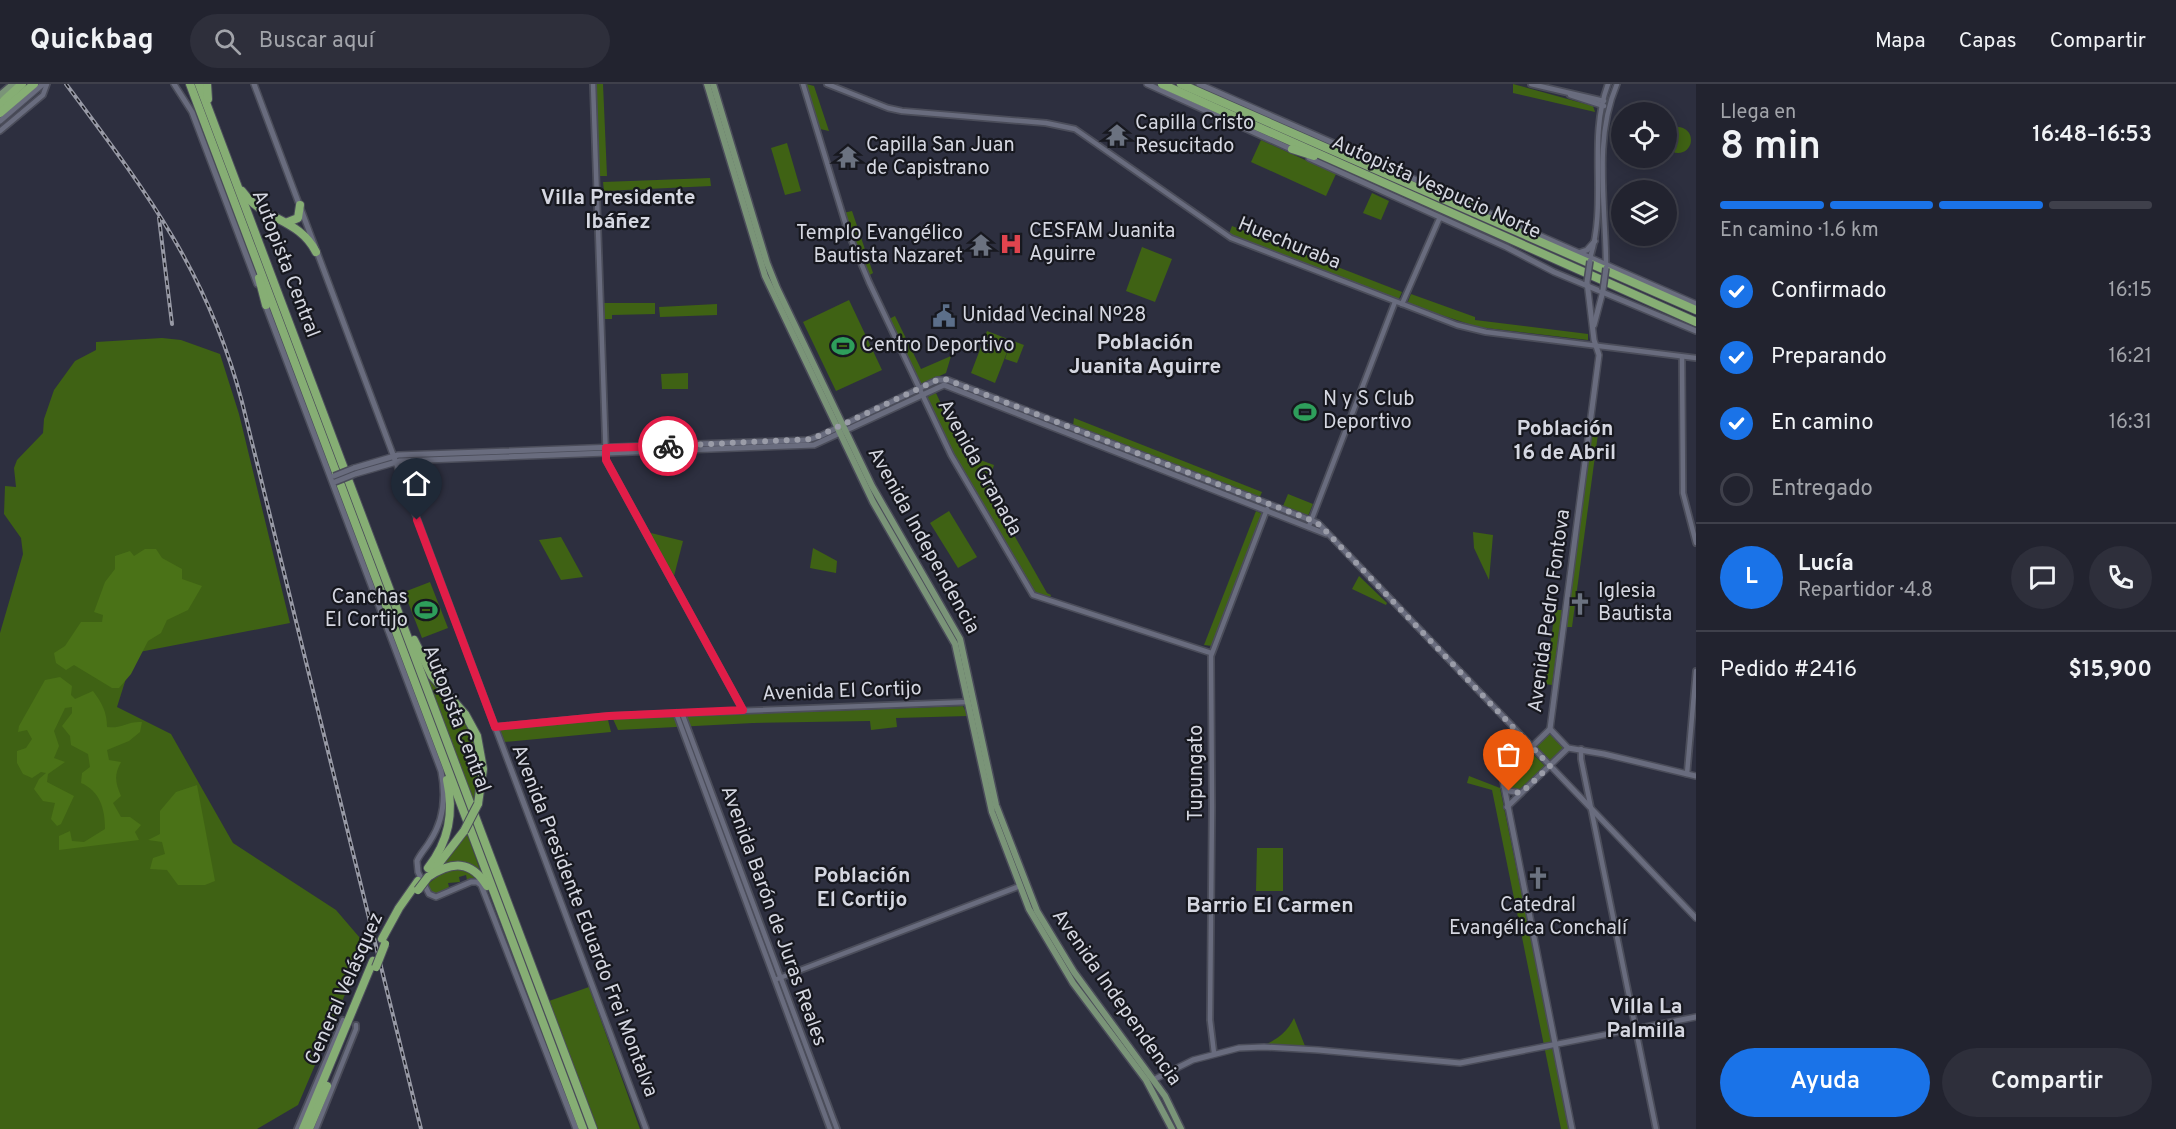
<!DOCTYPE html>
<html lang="es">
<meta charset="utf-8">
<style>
:root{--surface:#22232f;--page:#2e2f3b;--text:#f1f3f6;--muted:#a2a4aa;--line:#3f404b;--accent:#1a73e8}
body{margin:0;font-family:Overpass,sans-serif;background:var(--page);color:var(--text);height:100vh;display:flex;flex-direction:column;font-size:22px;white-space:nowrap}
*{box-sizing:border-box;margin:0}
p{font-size:20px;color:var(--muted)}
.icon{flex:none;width:33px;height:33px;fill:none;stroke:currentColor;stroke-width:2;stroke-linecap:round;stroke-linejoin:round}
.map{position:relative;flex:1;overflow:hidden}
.details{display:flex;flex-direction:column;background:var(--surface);width:480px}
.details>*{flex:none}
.tools{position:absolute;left:1611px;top:18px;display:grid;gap:12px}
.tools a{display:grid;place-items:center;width:66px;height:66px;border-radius:50%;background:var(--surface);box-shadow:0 3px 15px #0003,0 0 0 2px var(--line);font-size:30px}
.pin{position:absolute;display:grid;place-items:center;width:51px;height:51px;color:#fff;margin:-62px -26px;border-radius:50% 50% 50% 0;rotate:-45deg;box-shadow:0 0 6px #0007}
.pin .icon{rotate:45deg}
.courier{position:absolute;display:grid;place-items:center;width:60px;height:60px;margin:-30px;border:4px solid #e11d48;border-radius:50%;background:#fff;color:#222;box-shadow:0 2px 8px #0007}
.headline em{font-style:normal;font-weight:600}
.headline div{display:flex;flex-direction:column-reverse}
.headline{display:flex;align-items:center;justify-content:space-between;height:102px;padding:0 24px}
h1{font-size:39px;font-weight:600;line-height:45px}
.bar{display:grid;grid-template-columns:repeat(4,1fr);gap:9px 6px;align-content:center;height:72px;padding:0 24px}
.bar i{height:8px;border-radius:4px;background:var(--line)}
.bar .on{background:var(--accent)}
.bar p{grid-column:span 4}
.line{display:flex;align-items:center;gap:15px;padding:0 24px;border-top:2px solid var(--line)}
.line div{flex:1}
.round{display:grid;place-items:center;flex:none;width:63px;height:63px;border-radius:32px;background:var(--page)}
ol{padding:0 24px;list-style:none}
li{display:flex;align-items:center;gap:18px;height:66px}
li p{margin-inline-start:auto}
li .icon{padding:6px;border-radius:50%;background:var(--accent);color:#fff;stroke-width:4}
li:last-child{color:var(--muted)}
li i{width:33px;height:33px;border:3px solid var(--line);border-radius:50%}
.primary-button{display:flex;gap:12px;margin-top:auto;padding:12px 24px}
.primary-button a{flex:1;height:69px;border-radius:36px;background:var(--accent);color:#fff;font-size:24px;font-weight:600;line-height:69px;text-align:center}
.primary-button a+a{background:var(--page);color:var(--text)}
header{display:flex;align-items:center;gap:36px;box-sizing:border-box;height:84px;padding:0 30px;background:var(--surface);border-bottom:2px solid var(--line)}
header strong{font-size:28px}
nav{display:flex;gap:33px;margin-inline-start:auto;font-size:21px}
.search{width:420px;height:54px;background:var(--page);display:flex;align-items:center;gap:15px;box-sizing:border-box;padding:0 21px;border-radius:33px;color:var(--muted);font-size:22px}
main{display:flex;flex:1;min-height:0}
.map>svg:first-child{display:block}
</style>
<header>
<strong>Quickbag</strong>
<div class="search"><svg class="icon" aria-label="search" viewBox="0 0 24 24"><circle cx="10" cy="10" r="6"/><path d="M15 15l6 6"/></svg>Buscar aquí</div>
<nav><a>Mapa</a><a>Capas</a><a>Compartir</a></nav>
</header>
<main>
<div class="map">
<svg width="1696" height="1045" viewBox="0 0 1696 1045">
<rect width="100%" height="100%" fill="#2d2f3f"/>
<g fill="#3f6214">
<path d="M 594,0 L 603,0 L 607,92 L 599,92 Z"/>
<path d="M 806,0 L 814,2 L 829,47 L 820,45 Z"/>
<path d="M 1513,0 L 1593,22 L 1595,28 L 1513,9 Z"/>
<circle cx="1678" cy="56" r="13"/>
<path d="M 1261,56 L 1336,90 L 1326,112 L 1251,78 Z"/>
<path d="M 787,59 L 801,107 L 785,111 L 771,64 Z"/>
<path d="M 710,94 L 711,102 L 604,107 L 603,98 Z"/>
<path d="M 1372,109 L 1389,117 L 1381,136 L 1363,129 Z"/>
<path d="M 852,127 L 873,189 L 868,192 L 843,129 Z"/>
<path d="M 1232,142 L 1402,208 L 1398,217 L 1229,150 Z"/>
<path d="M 1142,163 L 1172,175 L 1155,218 L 1126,207 Z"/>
<path d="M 1411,210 L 1475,233 L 1475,236 L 1588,250 L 1588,256 L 1478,243 L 1407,220 Z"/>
<path d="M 849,216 L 882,286 L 836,307 L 803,238 Z"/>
<path d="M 604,219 L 655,219 L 655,230 L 612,231 L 612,235 L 604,235 L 602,220 Z"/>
<path d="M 717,220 L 717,231 L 660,233 L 659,223 Z"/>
<path d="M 895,232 L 921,285 L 951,272 L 946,289 L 920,301 L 889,235 Z"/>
<path d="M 987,247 L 1024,261 L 1017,279 L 1005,275 L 1009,263 L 995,299 L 971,289 Z"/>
<path d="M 162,254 L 181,256 L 220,270 L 239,330 L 290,539 L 134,569 L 117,623 L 171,650 L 233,759 L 336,826 L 366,861 L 298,1021 L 257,1045 L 0,1045 L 0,549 L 23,470 L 21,454 L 4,430 L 5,402 L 16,403 L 14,384 L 17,376 L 43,349 L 44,335 L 54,306 L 75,277 L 96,266 L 96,258 Z"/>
<path d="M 688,289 L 688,305 L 662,305 L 661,290 Z"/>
<path d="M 936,309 L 964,370 L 994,381 L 989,397 L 990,409 L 1005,417 L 1001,428 L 1047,509 L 1051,511 L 1050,514 L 1035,509 L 962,389 L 925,314 Z"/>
<path d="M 1074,334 L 1262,408 L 1259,415 L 1073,342 Z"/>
<path d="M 1593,334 L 1600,335 L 1572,543 L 1565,543 Z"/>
<path d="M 1288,410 L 1313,420 L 1308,432 L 1283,422 Z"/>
<path d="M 949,427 L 977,473 L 958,484 L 930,439 Z"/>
<path d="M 1256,427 L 1263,430 L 1212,562 L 1204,561 Z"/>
<path d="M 1473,448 L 1493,451 L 1489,496 L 1474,464 Z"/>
<path d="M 651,449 L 683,457 L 674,492 L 650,450 Z"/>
<path d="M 561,453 L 583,493 L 561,496 L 539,456 Z"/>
<path d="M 813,464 L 837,477 L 836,489 L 810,484 Z"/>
<path d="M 1359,492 L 1387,519 L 1386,521 L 1352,505 Z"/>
<path d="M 430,498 L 448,544 L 422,554 L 404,508 Z"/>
<path d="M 1555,526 L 1562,526 L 1552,601 L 1545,600 Z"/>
<path d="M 422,580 C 444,613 480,641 481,684 C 481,696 477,709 475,721 Z"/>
<path d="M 963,622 L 968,632 L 896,634 L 897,643 L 871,646 L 870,637 L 753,639 L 618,646 L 613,635 Z"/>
<path d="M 608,636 L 611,648 L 504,658 L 498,645 Z"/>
<path d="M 1550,648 L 1565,664 L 1550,679 L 1534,663 Z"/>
<path d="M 1530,667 L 1545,682 L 1518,707 L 1506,703 L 1505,693 L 1507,690 Z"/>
<path d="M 1469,692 L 1500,704 L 1570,1045 L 1561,1045 L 1492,706 L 1467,699 Z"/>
<path d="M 467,749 L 481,789 L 479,787 L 440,784 Z"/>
<path d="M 1257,764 L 1283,764 L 1283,807 L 1256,807 Z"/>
<path d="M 463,784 L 482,797 L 467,796 L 466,791 L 459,793 L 460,798 L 448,799 L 449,803 L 437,811 L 429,806 L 428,800 L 444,787 Z"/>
<path d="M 589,903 L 640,1045 L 598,1045 L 549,917 Z"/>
<path d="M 1294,934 L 1305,962 L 1265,961 C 1279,954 1287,948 1294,934 Z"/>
</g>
<g fill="#4a7217">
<path d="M 145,465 L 156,465 L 162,474 L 182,485 L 182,495 L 202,502 L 188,526 L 167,536 L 161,549 L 148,557 L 131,590 L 119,604 L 112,604 L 74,581 L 66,586 L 56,579 L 54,569 L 65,562 L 81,538 L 102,538 L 103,531 L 94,528 L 105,498 L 115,485 L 115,472 L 130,467 L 134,472 Z"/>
<path d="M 60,593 L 72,602 L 71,611 L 75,615 L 93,607 C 102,619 107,628 107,643 C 122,645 127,637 142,638 L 140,648 L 129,657 L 107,666 L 109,676 L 121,678 C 114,691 115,698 121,712 L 113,719 L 121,733 L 130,733 L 141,741 L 135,748 L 139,756 L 59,766 L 59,752 L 70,747 L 72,757 L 84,758 L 105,745 C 105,725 100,707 81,699 L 82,689 L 90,683 L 88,670 L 71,661 L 70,652 L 62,642 L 72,629 L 72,623 L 65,624 L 54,647 L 59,662 L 54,674 L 65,678 L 48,690 L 47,698 L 74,712 L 61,740 L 57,742 L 51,735 L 55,719 L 43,717 L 34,705 L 39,695 L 46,689 L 41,688 L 32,694 L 23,690 L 17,679 L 17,667 L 26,664 L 32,655 L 27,646 L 18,648 L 19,642 L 45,596 Z"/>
<path d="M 197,701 L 215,797 L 205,801 L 178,801 L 167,786 L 150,785 L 153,774 L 165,770 L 162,758 L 148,756 L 160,750 L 160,727 L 176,708 Z"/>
</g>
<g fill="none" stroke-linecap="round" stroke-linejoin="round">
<g stroke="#4b4d5a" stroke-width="8">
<g id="tertiary">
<path d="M 593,0 L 606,376 L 743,626"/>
<path d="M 803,0 L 848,148 L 869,198 L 951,371 L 1033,511 L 1211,569"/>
<path d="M 827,0 L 888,24 L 902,27 L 1046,39 L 1075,45 L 1231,154 L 1457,241 L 1486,248 L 1696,274"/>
<path d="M 1531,0 L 1604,17"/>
<path d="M 1570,11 L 1604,22"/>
<path d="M 0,47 L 43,11 L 47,0"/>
<path d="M 1590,174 C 1608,118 1587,56 1608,0"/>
<path d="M 1606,181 C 1606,121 1593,56 1617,0"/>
<path d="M 1402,220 L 1440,133"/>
<path d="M 1682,273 L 1683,409 L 1696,459"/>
<path d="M 1309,442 L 1395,218"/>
<path d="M 676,629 L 830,1045"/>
<path d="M 682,629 L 837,1045"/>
<path d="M 495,643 L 609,632 L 968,618"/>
<path d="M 1581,665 L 1581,675 L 1656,1045"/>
<path d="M 1687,690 L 1696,587"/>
<path d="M 777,895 L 1020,802"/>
<path d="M 1214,969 L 1210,936 L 1212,723 L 1211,572 L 1267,425"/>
<path d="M 297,1045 L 343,936"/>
<path d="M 316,1045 L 356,945 L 356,941"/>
</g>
</g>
<g stroke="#4b4d5a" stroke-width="8">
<g id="secondary">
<path d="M 174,0 L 192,28 L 257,200"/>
<path d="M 254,0 L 646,1045"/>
<path d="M 1147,0 L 1293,66"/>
<path d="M 1199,0 L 1379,79"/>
<path d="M 0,37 L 43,0"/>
<path d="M 1309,74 L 1506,163 L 1554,188 L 1696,247"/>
<path d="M 1395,86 L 1455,114"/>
<path d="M 1477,124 L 1696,220"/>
<path d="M 1578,169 L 1587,166 L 1595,157"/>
<path d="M 265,220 L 441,687 C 446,712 444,736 430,757 C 426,764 420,770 417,777 L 418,788 L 429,810 L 436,813 L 471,798 L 477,798 L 481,801 L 576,1045"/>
<path d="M 1594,241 L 1603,207"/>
<path d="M 354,384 L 398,371 L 808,356 L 820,352 L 937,296 L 948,296 L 1318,439 L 1696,834"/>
<path d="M 355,390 L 400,377 L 814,361 L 944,301 L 1326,450"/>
<path d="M 1550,645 L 1568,664 L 1604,670 L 1696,692"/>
<path d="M 1504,703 L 1509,707 L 1521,709"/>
<path d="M 1507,723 L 1568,664"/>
<path d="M 1153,996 L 1193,976 L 1239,964 L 1264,963 L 1318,966 L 1460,979 L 1696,933"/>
<path d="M 1572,1045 L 1503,697 L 1506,688 L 1550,645 L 1599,271 L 1594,256 L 1587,198"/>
</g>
</g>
<g stroke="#4b4d5a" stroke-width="9">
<g id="primary">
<path d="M 707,0 L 765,192 L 873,418 L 955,560 L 992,728 L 1029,825 L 1073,899 L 1146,996 L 1172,1045"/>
<path d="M 713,0 L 767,179 L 777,204 L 872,402 L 960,555 L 996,721 L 1037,827 L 1074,888 L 1165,1012 L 1181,1045"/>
<path d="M 0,11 L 13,0"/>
</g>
</g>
<g stroke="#4b4d5a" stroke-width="10">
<g id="motorway">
<path d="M 190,0 L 583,1045"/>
<path d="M 199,0 L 593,1045"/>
<path d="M 207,0 L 208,15"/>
<path d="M 1162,0 L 1696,238"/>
<path d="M 1181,0 L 1696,226"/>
<path d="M 0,20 L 22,0"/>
<path d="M 0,29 L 34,0"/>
<path d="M 1292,65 L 1314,72"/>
<path d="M 1368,79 L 1398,88"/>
<path d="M 242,107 C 263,137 299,134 316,168"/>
<path d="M 1452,112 L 1479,127"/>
<path d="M 288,138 L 298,134 L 300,121"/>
<path d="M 259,194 L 266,221"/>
<path d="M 414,556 L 432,592 L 465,630 L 477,652 L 483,685 L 478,720"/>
<path d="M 428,784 C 449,757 454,729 447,696"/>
<path d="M 433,787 L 464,747"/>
<path d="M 428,793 C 452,777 471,776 487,802"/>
<path d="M 382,855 L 399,824 L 418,797"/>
<path d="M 303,1045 L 373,877"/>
<path d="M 309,1045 L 327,1002"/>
</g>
</g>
<use href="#tertiary" stroke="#696c7e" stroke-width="4.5"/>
<use href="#secondary" stroke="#696c7e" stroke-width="5"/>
<use href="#primary" stroke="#7a9478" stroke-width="6"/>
<use href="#motorway" stroke="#86ae74" stroke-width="8"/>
<g stroke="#9799a5" stroke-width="4">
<g id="rail">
<path d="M 66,0 C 145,106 208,188 242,318 L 421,1045"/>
<path d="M 159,134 L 172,240"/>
</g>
</g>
<use href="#rail" stroke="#17181f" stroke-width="1.5" stroke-dasharray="4.5" stroke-linecap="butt"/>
<g stroke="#4b4d5a" stroke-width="8" stroke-linecap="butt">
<g id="secondary-bridge">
<path d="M 1587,198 L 1590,177"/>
<path d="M 1603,206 L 1606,184"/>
<path d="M 334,392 L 354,384"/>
<path d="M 335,398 L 355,390"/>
</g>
</g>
<g stroke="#4b4d5a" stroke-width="10" stroke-linecap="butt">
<g id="motorway-bridge">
<path d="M 464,747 L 478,720"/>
<path d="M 418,806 L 428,793"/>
<path d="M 376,883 L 385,860"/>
</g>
</g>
<use href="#secondary-bridge" stroke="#696c7e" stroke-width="5"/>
<use href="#motorway-bridge" stroke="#86ae74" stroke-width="8"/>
</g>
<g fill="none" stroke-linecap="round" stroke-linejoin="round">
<path stroke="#9a9ca8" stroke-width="6" stroke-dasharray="0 10.8" d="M 668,362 L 812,355 L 937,296 L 945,295 L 1311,436 L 1320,441 L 1550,682 L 1521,709 L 1509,707"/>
<path stroke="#e11d48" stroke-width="8" d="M 417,436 L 495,643 L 609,632 L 743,626 L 606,376 L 606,364 L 668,362"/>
</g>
<defs>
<g id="temple-bare" transform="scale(1.8)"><path d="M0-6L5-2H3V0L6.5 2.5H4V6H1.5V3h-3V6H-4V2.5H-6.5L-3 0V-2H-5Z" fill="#6b7280" stroke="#17181f" stroke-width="2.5" paint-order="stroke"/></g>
<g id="hospital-bare" transform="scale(1.8)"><path d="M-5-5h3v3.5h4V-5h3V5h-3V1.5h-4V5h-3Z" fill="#e0444e" stroke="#17181f" stroke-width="2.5" paint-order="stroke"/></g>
<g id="civic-bare" transform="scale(1.8)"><path d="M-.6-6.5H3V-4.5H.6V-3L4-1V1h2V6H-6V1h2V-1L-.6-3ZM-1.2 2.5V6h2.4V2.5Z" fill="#5c6f8a" stroke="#17181f" stroke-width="2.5" paint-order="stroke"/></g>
<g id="stadium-bare" transform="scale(1.8)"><path d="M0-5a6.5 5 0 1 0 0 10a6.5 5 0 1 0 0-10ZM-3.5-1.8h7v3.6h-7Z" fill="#2e9e5b" stroke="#17181f" stroke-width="2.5" paint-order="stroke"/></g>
<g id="church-bare" transform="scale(1.8)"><path d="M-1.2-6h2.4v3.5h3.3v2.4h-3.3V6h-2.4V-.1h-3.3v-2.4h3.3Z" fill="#6b7280" stroke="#17181f" stroke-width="2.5" paint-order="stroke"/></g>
</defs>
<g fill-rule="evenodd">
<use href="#temple-bare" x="1117" y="51"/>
<use href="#temple-bare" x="848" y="73"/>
<use href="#hospital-bare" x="1011" y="160"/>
<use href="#temple-bare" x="981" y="161"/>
<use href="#civic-bare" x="944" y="232"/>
<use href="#stadium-bare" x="843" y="262"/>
<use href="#stadium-bare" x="1305" y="328"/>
<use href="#church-bare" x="1580" y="520"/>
<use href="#stadium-bare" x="426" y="526"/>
<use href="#church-bare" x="1538" y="794"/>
</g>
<g text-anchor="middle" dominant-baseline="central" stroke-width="4.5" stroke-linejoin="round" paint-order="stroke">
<g font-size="20" fill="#d5d7e1" stroke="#17181f" text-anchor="start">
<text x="1135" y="40">Capilla Cristo<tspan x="1135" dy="23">Resucitado</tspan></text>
<text x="866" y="62">Capilla San Juan<tspan x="866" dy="23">de Capistrano</tspan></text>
<text x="1029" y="148">CESFAM Juanita<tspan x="1029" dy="23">Aguirre</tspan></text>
<text x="963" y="150" text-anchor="end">Templo Evangélico<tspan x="963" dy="23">Bautista Nazaret</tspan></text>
<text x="962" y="232">Unidad Vecinal Nº28</text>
<text x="861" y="262">Centro Deportivo</text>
<text x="1323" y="316">N y S Club<tspan x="1323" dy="23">Deportivo</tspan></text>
<text x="1598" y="508">Iglesia<tspan x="1598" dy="23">Bautista</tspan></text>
<text x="408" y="514" text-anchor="end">Canchas<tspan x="408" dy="23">El Cortijo</tspan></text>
<text x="1538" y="822" text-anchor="middle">Catedral<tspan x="1538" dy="23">Evangélica Conchalí</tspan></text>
</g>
<g font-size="20" fill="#d5d7e1" stroke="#17181f">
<text transform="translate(1436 104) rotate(24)">Autopista Vespucio Norte</text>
<text transform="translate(1289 160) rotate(22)">Huechuraba</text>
<text transform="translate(285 180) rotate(69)">Autopista Central</text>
<text transform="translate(979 384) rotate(61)">Avenida Granada</text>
<text transform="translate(923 457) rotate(61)">Avenida Independencia</text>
<text transform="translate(1550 527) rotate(-82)">Avenida Pedro Fontova</text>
<text transform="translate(842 608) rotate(-2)">Avenida El Cortijo</text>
<text transform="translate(456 635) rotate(69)">Autopista Central</text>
<text transform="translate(1197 689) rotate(-90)">Tupungato</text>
<text transform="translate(773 832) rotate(70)">Avenida Barón de Juras Reales</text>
<text transform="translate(584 837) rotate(69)">Avenida Presidente Eduardo Frei Montalva</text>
<text transform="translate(345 905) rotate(-66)">General Velásquez</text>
<text transform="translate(1116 914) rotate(55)">Avenida Independencia</text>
</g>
<g font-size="21" font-weight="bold" fill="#d5d7e1" stroke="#17181f">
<text x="618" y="114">Villa Presidente<tspan x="618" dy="24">Ibáñez</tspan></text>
<text x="1145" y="259">Población<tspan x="1145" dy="24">Juanita Aguirre</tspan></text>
<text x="1565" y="345">Población<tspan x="1565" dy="24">16 de Abril</tspan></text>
<text x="862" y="792">Población<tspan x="862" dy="24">El Cortijo</tspan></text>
<text x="1270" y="822">Barrio El Carmen</text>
<text x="1646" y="923">Villa La<tspan x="1646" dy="24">Palmilla</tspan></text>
</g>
</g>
</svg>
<div class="tools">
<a><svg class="icon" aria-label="locate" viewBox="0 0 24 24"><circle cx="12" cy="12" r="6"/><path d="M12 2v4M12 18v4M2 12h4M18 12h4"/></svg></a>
<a><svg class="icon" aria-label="layers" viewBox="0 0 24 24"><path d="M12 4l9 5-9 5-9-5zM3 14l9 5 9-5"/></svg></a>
</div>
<div class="pin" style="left:1509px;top:707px;background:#ea580c"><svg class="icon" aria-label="bag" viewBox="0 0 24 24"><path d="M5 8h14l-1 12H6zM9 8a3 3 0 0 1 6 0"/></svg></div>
<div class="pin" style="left:417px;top:436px;background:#1f2937"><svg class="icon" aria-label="home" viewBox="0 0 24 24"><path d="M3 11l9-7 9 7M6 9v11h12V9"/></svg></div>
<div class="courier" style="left:668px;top:362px"><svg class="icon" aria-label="bike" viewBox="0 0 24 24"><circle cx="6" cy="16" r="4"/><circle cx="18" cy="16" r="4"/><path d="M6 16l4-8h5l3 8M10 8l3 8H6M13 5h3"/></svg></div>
</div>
<section class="details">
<div class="headline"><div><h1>8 min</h1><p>Llega en</p></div><em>16:48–16:53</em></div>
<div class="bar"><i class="on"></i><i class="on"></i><i class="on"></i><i></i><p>En camino · 1.6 km</p></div>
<ol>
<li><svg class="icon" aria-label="check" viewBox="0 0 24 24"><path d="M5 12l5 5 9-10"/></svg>Confirmado<p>16:15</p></li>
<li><svg class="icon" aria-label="check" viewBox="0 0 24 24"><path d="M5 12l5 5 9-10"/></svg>Preparando<p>16:21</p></li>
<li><svg class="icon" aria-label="check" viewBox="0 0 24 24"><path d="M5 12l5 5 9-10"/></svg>En camino<p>16:31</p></li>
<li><i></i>Entregado</li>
</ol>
<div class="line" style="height:108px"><b class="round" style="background:var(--accent);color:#fff">L</b><div><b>Lucía</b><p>Repartidor · 4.8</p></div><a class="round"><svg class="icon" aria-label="chat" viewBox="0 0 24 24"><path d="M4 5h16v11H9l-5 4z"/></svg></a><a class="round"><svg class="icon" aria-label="phone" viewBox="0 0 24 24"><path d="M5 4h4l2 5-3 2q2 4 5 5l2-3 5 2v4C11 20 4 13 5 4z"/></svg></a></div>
<div class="line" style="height:78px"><div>Pedido #2416</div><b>$15,900</b></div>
<div class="primary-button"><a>Ayuda</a><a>Compartir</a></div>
</section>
</main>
